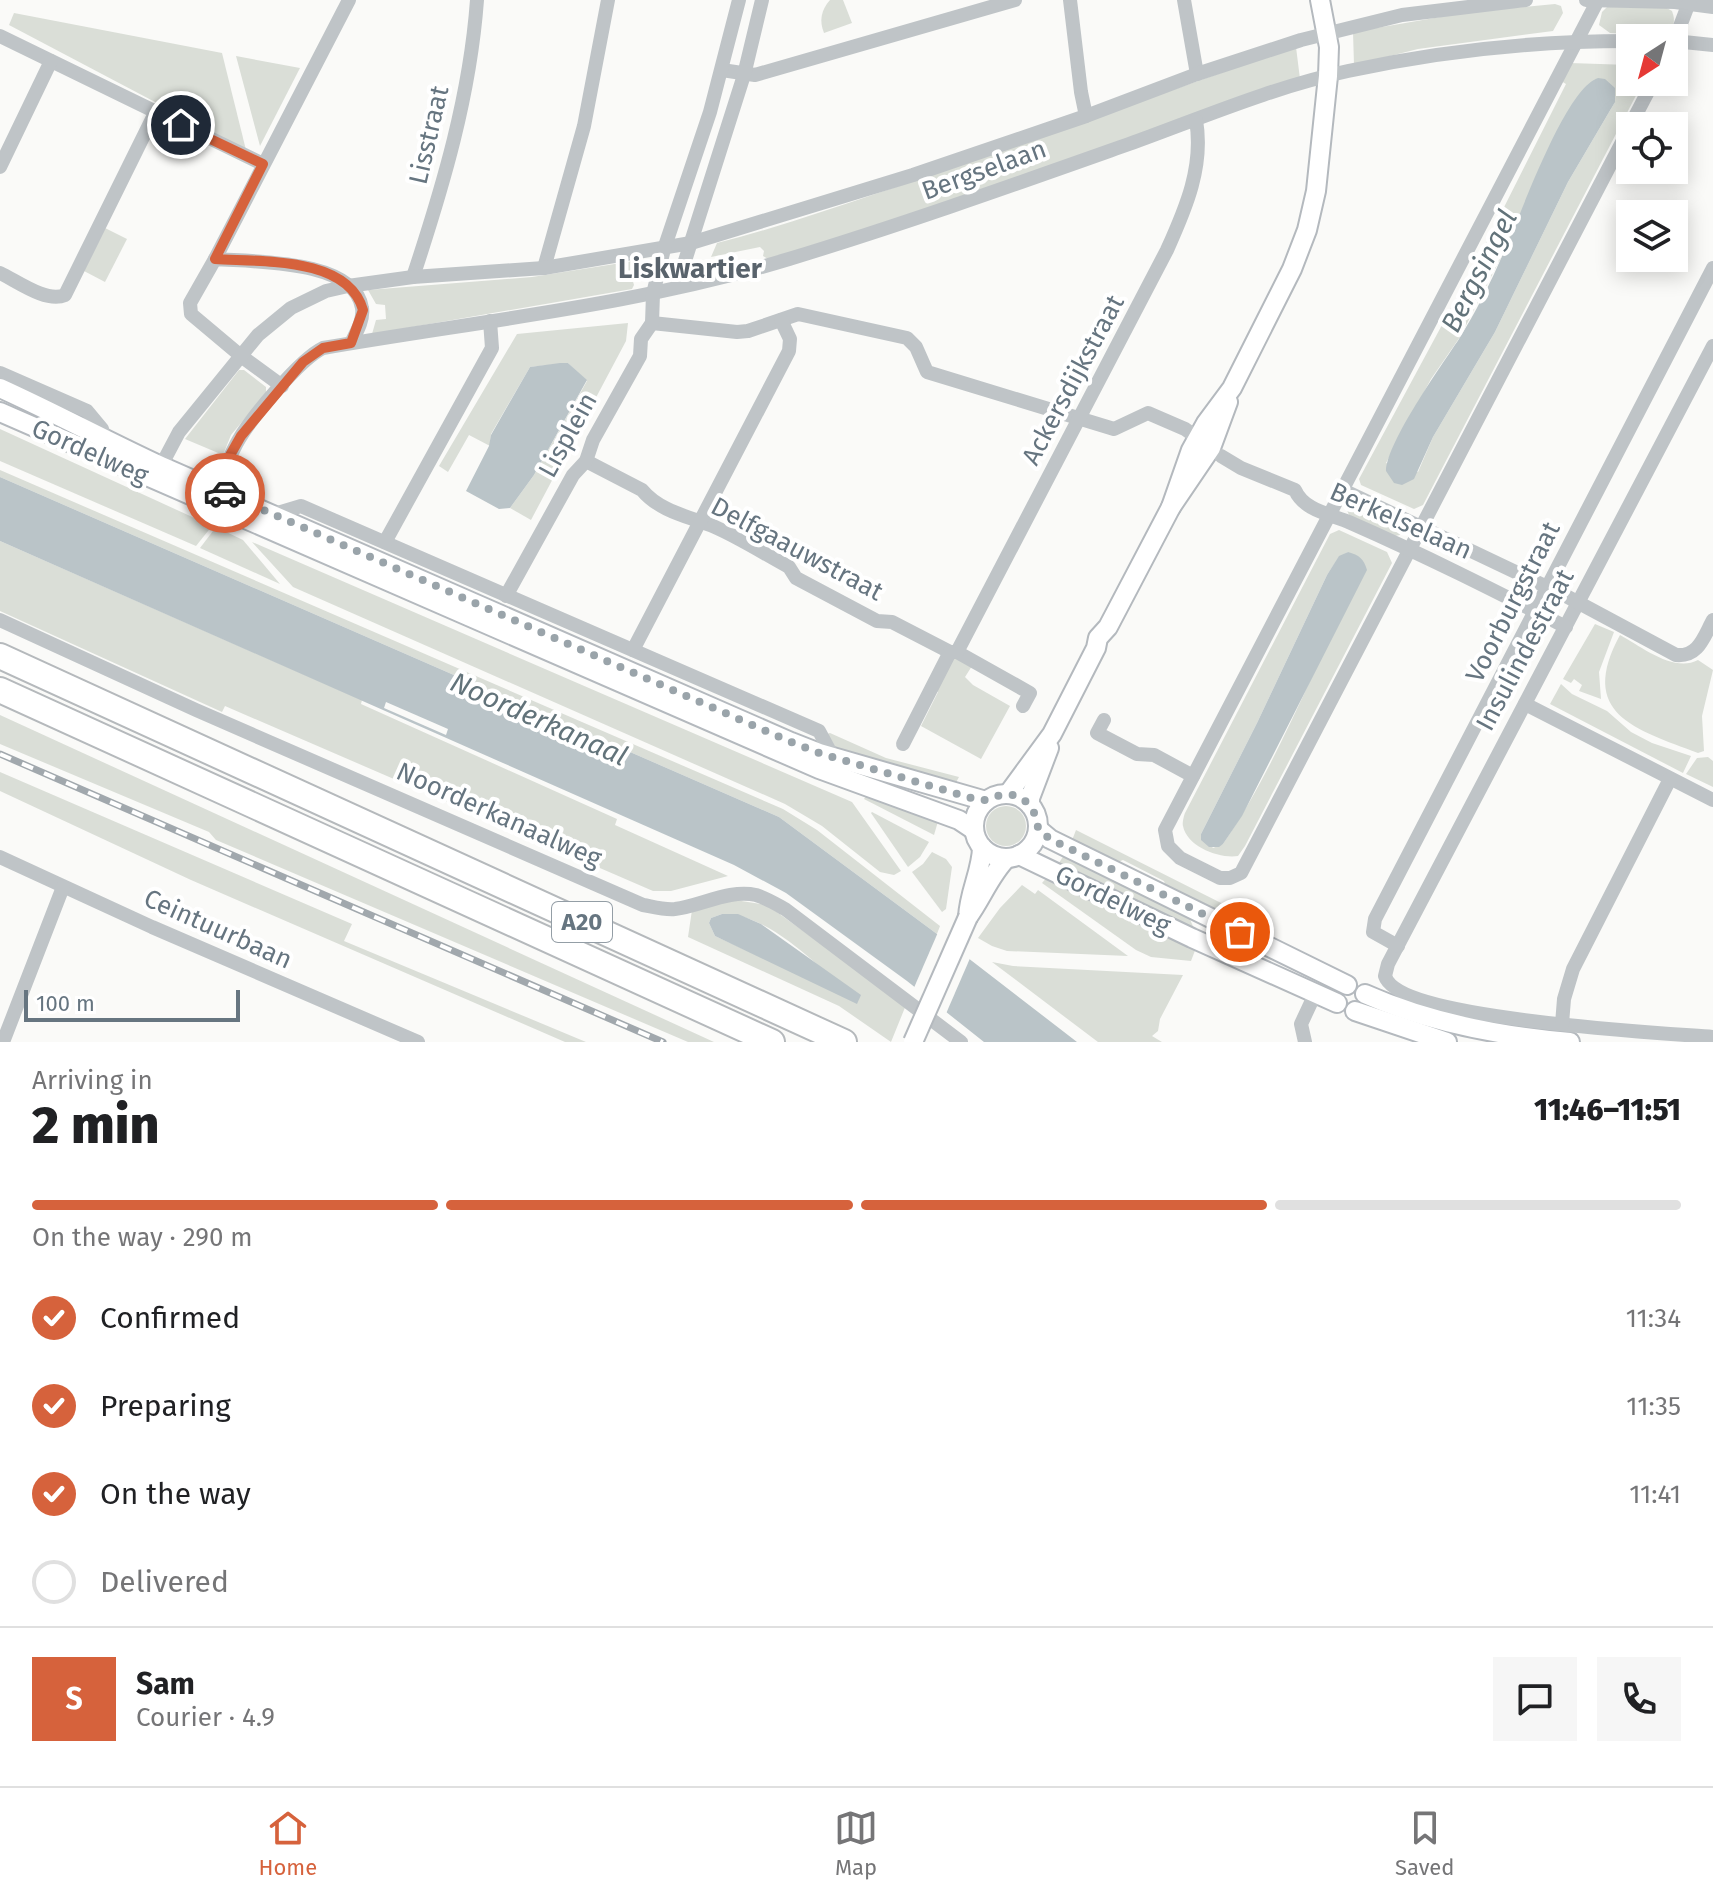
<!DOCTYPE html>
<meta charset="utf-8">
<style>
:root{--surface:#fff;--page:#f6f6f6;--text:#202124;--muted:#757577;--line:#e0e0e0;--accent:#d6623c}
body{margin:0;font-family:"Fira Sans",sans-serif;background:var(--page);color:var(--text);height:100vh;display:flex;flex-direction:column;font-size:30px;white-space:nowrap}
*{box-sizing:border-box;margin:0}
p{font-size:26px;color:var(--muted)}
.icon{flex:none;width:44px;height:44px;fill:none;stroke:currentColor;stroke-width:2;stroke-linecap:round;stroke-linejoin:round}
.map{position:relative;height:1042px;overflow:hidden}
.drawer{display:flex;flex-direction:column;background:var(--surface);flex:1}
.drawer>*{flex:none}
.needle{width:52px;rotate:216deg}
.tools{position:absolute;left:1616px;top:24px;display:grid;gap:16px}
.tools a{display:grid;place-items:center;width:72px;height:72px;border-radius:0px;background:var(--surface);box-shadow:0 4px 20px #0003;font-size:40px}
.scale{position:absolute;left:24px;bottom:20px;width:216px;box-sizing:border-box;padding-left:8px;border:4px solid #667580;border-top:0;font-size:22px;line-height:28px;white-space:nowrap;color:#667580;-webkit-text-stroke:6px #fff;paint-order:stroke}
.pin{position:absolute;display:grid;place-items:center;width:68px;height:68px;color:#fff;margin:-34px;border:4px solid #fff;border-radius:50%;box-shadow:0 2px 8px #0007}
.courier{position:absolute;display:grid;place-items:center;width:80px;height:80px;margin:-40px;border:6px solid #d6623c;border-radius:50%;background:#fff;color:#222;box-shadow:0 2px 10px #0007}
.overview em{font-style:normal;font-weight:800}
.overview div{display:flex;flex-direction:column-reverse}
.overview{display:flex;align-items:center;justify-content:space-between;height:136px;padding:0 32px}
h1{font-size:52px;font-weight:800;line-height:60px}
.bar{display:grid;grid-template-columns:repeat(4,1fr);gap:12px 8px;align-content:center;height:96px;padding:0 32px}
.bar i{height:10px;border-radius:6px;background:var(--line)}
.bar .current{background:var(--accent)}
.bar p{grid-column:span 4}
.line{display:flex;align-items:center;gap:20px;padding:0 32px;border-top:2px solid var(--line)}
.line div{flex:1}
.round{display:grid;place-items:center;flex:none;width:84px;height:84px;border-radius:0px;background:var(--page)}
ol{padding:0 32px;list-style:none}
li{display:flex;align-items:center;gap:24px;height:88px}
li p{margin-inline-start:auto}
li .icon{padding:8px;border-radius:50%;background:var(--accent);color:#fff;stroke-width:4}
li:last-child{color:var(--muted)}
li i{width:44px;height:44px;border:4px solid var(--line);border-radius:50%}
.tab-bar{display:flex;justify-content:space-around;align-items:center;height:112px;border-top:2px solid var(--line);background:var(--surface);font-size:22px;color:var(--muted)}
.tab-bar a{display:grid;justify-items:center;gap:4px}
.tab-bar .current{color:var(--accent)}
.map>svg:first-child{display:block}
</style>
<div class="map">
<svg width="1713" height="1042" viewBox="0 0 1713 1042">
<rect width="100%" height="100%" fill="#fafaf8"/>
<g fill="#daded7" fill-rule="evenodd">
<path d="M 830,0 L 843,0 L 852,23 L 824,33 C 819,21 821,10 830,0 Z"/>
<path d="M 1555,4 L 1561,6 L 1563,13 L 1553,31 L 1418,49 L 1354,65 L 1353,32 L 1469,12 Z"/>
<path d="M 1608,6 L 1665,7 L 1672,11 C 1676,21 1674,29 1664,35 L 1610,33 L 1599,25 L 1602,12 Z"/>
<path d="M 14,13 L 222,53 L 246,150 L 9,25 Z"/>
<path d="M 1296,47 L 1300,79 L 957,201 L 768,259 L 763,256 L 764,251 L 760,247 L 711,257 L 717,243 C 773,229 827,210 881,192 C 1020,146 1157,94 1296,47 Z"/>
<path d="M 236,56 L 300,68 L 260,146 Z"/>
<path d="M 1570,63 L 1630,65 L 1630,82 L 1643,82 L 1423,505 L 1414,509 L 1361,485 L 1359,479 L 1484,247 L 1566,84 L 1561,81 ZM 1615,102 L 1568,182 L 1495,332 L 1433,437 L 1418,472 L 1386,463 L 1431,379 L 1460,337 L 1506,248 Z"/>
<path d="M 105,228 L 127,239 L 105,282 L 84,271 Z"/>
<path d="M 640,260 L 630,271 L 634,285 L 632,289 L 372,334 L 376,320 L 386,319 L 385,305 L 376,304 L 368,290 L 532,277 Z"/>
<path d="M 628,323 L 626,341 L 531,520 L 510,508 L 534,475 L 587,381 L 568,363 L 530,367 L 491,434 L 490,446 L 469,435 L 448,472 L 439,466 L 517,334 Z"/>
<path d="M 239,370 L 244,370 L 266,387 L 266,393 L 231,435 L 223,455 L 185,439 Z"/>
<path d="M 0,429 L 212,526 L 196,546 L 0,461 Z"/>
<path d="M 0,470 L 783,809 L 817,830 L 940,926 L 937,934 L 779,817 L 0,477 Z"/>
<path d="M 1355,502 L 1400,523 L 1403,527 L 1400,535 L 1395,536 L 1349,515 L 1347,510 L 1350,504 Z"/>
<path d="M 216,527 L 243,540 L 280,584 L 200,548 Z"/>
<path d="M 1339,530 L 1387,552 L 1392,563 L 1245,846 L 1238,856 C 1220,859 1187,847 1183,826 C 1182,824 1184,815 1185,813 L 1330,534 ZM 1348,552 L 1357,588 C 1310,672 1278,764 1223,844 L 1213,848 L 1201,834 L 1257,723 L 1327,575 L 1339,557 Z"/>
<path d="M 0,541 L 362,700 L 361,704 L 617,819 L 615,825 L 728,876 L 671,891 L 653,891 L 225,706 L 222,712 L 0,611 Z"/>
<path d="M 252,542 L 852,802 L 901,871 L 894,875 L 880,872 L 822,826 L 785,804 L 293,587 Z"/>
<path d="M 1595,624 L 1614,632 L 1599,672 L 1601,699 L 1579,691 L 1582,685 L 1574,679 L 1571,683 L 1563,679 Z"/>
<path d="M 1620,635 C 1642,647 1674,673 1698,660 L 1713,670 L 1702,716 L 1704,751 L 1698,753 C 1635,729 1577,714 1620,635 Z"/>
<path d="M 956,657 L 972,666 L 965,677 L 973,685 L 1010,706 L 981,759 L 921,726 L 938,692 L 935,690 L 951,659 Z"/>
<path d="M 1561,684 L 1572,694 L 1607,711 L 1631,732 L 1652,743 L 1691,756 L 1683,773 L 1550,704 Z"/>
<path d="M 0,715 L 714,1042 L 688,1042 L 216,840 L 209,832 L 0,744 Z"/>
<path d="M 830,733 L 886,758 L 959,777 L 953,788 L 836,749 L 827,734 Z"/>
<path d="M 1708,757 L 1713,761 L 1713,787 L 1686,774 L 1697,758 Z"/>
<path d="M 0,772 L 352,924 L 344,941 L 586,1042 L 565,1042 L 191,880 L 0,791 Z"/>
<path d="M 869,792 L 939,818 L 934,835 L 864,799 Z"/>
<circle cx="1006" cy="826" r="20"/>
<path d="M 872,812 L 929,842 L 920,857 L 908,867 L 871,813 Z"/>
<path d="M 1076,830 L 1235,910 L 1239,916 L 1236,924 L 1167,891 L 1164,881 L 1123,860 L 1113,864 L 1071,843 Z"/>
<path d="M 932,852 L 946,859 L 952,867 L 946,909 L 942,912 L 912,872 L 923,864 Z"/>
<path d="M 1066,852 L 1189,917 L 1195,931 L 1057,866 Z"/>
<path d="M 1050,874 L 1196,948 L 1191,961 L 1151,957 L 1136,950 L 1042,883 Z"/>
<path d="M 1022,885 L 1035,894 L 1038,890 L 1128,956 L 1007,951 L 992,946 L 978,938 L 1000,908 Z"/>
<path d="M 735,900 L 767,905 L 906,1005 L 891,1042 L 839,1006 L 688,937 L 692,910 ZM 722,914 C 771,913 823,971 858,1002 L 715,936 L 709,923 L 711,918 Z"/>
<path d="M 992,962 L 1013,966 L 1183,975 L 1160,1019 L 1158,1031 L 1152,1036 L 1162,1042 L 1098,1042 Z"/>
</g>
<g fill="#bac4c8">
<path d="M 1598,78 L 1605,79 L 1615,88 L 1615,102 L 1568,182 L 1495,332 L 1433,437 L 1414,479 L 1402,485 L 1394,483 L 1386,471 C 1387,442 1441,366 1459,339 C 1477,310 1493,278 1506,247 C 1522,212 1565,89 1598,78 Z"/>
<path d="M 560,363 L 568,363 L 587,380 L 534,475 L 510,508 L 499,509 L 466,491 L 489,446 L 491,435 L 530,367 Z"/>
<path d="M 0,477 L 779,817 L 937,934 L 1077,1042 L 984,1042 L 907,981 L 786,893 L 734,865 L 0,541 Z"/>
<path d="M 1348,552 C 1359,555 1364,559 1367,570 L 1242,816 L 1223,844 L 1219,847 L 1209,847 L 1201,840 L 1201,834 L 1257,723 L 1327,575 L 1339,556 Z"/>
<path d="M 722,914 L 738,914 L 761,924 L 861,995 L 857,1004 L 715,936 L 709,923 L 711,918 Z"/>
</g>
<g fill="#fafaf8">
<path d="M 386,702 L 448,729 L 446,735 L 384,708 Z"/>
<path d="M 939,930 L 971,956 L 945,1016 L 913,990 Z"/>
</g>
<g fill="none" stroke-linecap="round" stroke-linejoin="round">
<g stroke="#b4b9be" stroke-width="22">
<g id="secondary">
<path d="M 0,388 C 55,413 107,441 161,466 L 791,742 L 819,753 L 986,801"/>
<path d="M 0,412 L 819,769 L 959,820 L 974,830"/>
<path d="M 1171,507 L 1191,450 L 1206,423 L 1232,388 L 1292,269 L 1307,230 L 1316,191 L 1328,76 L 1329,47 L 1320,0"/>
<path d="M 1008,794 L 1052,734 L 1096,648 L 1098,638 L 1108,627 L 1171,507 L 1211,448 L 1228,402"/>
<circle cx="1006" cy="826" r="32"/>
<path d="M 1030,805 L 1030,798 L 1049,748"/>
<path d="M 1038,829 L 1050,839 L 1347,985"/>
<path d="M 1019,855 L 1192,938 L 1337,1003"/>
<path d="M 968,917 C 969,892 982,870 982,847"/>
<path d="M 968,917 C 982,898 990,875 1007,858"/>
<path d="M 1365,994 C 1430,1023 1500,1036 1570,1042"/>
<path d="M 1355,1011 L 1447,1042"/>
</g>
</g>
<g stroke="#b5b9bc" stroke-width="28">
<g id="highway">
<path d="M 0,656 L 844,1042"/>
<path d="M 0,690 L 772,1042"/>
</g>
</g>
<g stroke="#bfc4c7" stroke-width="14">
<path d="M 1070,0 L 1081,92 L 1086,116"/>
<path d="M 1184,0 L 1197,74"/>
<path d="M 1586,0 L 1675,2 L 1713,7"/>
<path d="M 1598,0 L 1165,830 L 1168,846 L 1180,858 L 1220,878 L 1230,878 L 1241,873 L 1630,127"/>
<path d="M 0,36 L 263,164"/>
<path d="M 1674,41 L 1713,45"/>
<path d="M 1674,42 L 1690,0"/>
<path d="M 722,70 L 755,75 L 1015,0"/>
<path d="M 1630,126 L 1653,82"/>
<path d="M 0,167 L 51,61"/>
<path d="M 215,259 L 349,0"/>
<path d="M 544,268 L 584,126 L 608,0"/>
<path d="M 0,273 C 17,281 46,303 65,295 L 155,113"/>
<path d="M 413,277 C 443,186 470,96 477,0"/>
<path d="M 677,286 L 744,75 L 762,0"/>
<path d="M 652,323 L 737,332 L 748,331 L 798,314 L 907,338 L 916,347 L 927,372 L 1114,429 L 1148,413 L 1185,429 L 1206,444"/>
<path d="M 1713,346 L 1388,964 L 1385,976 C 1398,1020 1664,1033 1713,1037"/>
<path d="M 0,373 L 87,411 L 102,429 L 105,440"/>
<path d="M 282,386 L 241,356 L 191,314 L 190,303 L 215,259 C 252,262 355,259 362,308 C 364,320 356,333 351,343"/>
<path d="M 1221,456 L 1241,468 L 1295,490 C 1304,511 1331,514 1351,523 C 1424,555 1495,591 1566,627"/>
<path d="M 586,461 L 642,490 C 660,512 691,517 715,527 C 740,538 765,554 789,567 L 796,578 L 877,621 L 892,622 L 950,652 L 957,652 L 1030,693 L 1023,706"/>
<path d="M 162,476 L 161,466 L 179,432 L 258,335 L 291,308 L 326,291 L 348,286 L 413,277 L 544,268 L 691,243 L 913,175 L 1086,116 L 1197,74 L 1301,40 L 1402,15 L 1526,0"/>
<path d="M 1343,490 L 1566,596 L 1676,655 C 1699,657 1704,636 1713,620"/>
<path d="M 203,493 C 223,481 227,460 238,441 C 251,418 300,359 323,348 C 479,321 638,305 789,259 C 904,224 1016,184 1129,144 C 1201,118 1273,87 1348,71 C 1440,51 1536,41 1630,41"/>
<path d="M 271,515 L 301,506 L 819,731 L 833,757"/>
<path d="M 385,542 L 492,348 L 490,321"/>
<path d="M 506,596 L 573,475 L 586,461 L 593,440 L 640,356 L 641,339 L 652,323 L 653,294 L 664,249 L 710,112 L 739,0"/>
<path d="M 0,620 L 196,710 L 643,905 C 654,907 664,910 675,909 C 701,906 729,889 756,895 C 766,898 776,904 785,909 L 961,1042"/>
<path d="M 633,650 L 789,351 L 790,339 L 781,320"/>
<path d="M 957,652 L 1167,250 C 1186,208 1204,166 1196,120"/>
<path d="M 1525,704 L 1713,800"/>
<path d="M 1104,720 L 1097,733 L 1137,754 L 1154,755 L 1193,776"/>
<path d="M 903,744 L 950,652"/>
<path d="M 0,857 L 152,927 L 418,1042"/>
<path d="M 1398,946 L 1373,932 L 1375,919 L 1713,268"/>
<path d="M 1562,1024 L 1564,999 L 1573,969 L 1670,779"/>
<path d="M 3,1042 L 63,887"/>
<path d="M 1305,1042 L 1301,1024 L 1315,994"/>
</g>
<use href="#secondary" stroke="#fff" stroke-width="18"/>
<use href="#highway" stroke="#fff" stroke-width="24"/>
<g stroke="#a1a8ad" stroke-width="7">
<path id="rail" d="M 0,754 L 663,1042"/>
</g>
<use href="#rail" stroke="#fff" stroke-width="4" stroke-dasharray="12" stroke-linecap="butt"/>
<g stroke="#b4b9be" stroke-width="22" stroke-linecap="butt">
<path id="secondary-bridge" d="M 913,1042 L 968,917"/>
</g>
<use href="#secondary-bridge" stroke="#fff" stroke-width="18"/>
</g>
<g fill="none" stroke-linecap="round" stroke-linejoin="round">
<path stroke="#9aa4aa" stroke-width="8" stroke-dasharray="0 14.4" d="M 225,493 L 791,742 L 819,753 L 978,800 C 987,801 989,798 997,796 C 1021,789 1037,808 1038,829 L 1050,839 L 1240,932"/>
<path stroke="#d6623c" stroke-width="10" d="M 181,125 L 263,164 L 215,259 C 260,262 348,256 363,310 L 351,343 L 323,348 L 303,362 L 241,436 L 212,487 L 225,493"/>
</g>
<g text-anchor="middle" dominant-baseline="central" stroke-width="8" stroke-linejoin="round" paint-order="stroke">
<rect fill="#fff" stroke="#949ea6" stroke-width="2" x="552" y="902" width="60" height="40" rx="6"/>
<g font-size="24" font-weight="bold" fill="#667580">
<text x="582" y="922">A20</text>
</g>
<g font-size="26" fill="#667580" stroke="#fff">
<text transform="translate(429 135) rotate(-77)">Lisstraat</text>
<text transform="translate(984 170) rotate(-20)">Bergselaan</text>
<text transform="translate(1073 380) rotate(-62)">Ackersdijkstraat</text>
<text transform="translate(568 435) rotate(-61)">Lisplein</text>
<text transform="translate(90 452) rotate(24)">Gordelweg</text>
<text transform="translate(1401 521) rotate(24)">Berkelselaan</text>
<text transform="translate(797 549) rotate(28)">Delfgaauwstraat</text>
<text transform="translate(1513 602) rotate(-63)">Voorburgstraat</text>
<text transform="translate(1525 650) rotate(-62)">Insulindestraat</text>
<text transform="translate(499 815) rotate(24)">Noorderkanaalweg</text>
<text transform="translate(1113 900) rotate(26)">Gordelweg</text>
<text transform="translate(218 929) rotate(24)">Ceintuurbaan</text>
</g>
<g font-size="28" font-weight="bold" fill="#59636c" stroke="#fff">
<text x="690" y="268">Liskwartier</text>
</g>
<g font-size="28" font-style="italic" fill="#62737a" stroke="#fff">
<text transform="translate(1479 271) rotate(-63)">Bergsingel</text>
<text transform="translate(539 719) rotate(24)">Noorderkanaal</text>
</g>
</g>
</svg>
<div class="tools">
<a><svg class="needle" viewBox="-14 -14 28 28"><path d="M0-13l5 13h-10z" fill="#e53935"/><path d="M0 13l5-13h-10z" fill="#757577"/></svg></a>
<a><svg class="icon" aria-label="locate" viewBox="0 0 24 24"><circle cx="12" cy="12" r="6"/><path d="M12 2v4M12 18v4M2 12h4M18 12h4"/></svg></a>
<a><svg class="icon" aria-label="layers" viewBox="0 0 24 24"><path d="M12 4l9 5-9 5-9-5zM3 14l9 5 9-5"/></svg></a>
</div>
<div class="scale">100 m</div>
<div class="pin" style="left:1240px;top:932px;background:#ea580c"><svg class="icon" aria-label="bag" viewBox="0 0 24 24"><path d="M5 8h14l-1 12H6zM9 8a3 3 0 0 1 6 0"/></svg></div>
<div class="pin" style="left:181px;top:125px;background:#1f2937"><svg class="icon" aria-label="home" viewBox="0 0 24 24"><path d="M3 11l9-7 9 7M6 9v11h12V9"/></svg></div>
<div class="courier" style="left:225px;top:493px"><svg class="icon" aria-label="car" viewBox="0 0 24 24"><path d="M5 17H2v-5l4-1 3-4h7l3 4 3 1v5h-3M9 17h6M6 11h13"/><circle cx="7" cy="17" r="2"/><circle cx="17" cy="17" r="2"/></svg></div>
</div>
<section class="drawer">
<div class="overview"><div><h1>2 min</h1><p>Arriving in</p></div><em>11:46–11:51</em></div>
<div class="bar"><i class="current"></i><i class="current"></i><i class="current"></i><i></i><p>On the way · 290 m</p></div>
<ol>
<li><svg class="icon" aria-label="check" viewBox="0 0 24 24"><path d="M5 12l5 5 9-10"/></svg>Confirmed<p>11:34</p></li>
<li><svg class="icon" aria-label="check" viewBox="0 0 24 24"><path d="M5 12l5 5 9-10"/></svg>Preparing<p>11:35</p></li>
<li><svg class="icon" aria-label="check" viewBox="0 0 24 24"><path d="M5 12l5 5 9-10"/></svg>On the way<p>11:41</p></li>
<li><i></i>Delivered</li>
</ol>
<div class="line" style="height:144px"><b class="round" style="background:var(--accent);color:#fff">S</b><div><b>Sam</b><p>Courier · 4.9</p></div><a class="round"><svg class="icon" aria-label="chat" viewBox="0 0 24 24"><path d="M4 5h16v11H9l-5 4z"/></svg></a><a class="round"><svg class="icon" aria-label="phone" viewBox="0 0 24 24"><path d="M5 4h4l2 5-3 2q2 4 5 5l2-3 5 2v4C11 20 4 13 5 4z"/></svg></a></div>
</section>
<nav class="tab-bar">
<a class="current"><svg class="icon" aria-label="home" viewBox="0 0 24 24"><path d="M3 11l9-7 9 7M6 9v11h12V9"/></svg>Home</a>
<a><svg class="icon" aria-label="map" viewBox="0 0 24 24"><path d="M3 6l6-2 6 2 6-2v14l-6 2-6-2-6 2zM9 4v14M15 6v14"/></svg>Map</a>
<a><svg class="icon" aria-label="saved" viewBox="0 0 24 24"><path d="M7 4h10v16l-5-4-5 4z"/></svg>Saved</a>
</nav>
